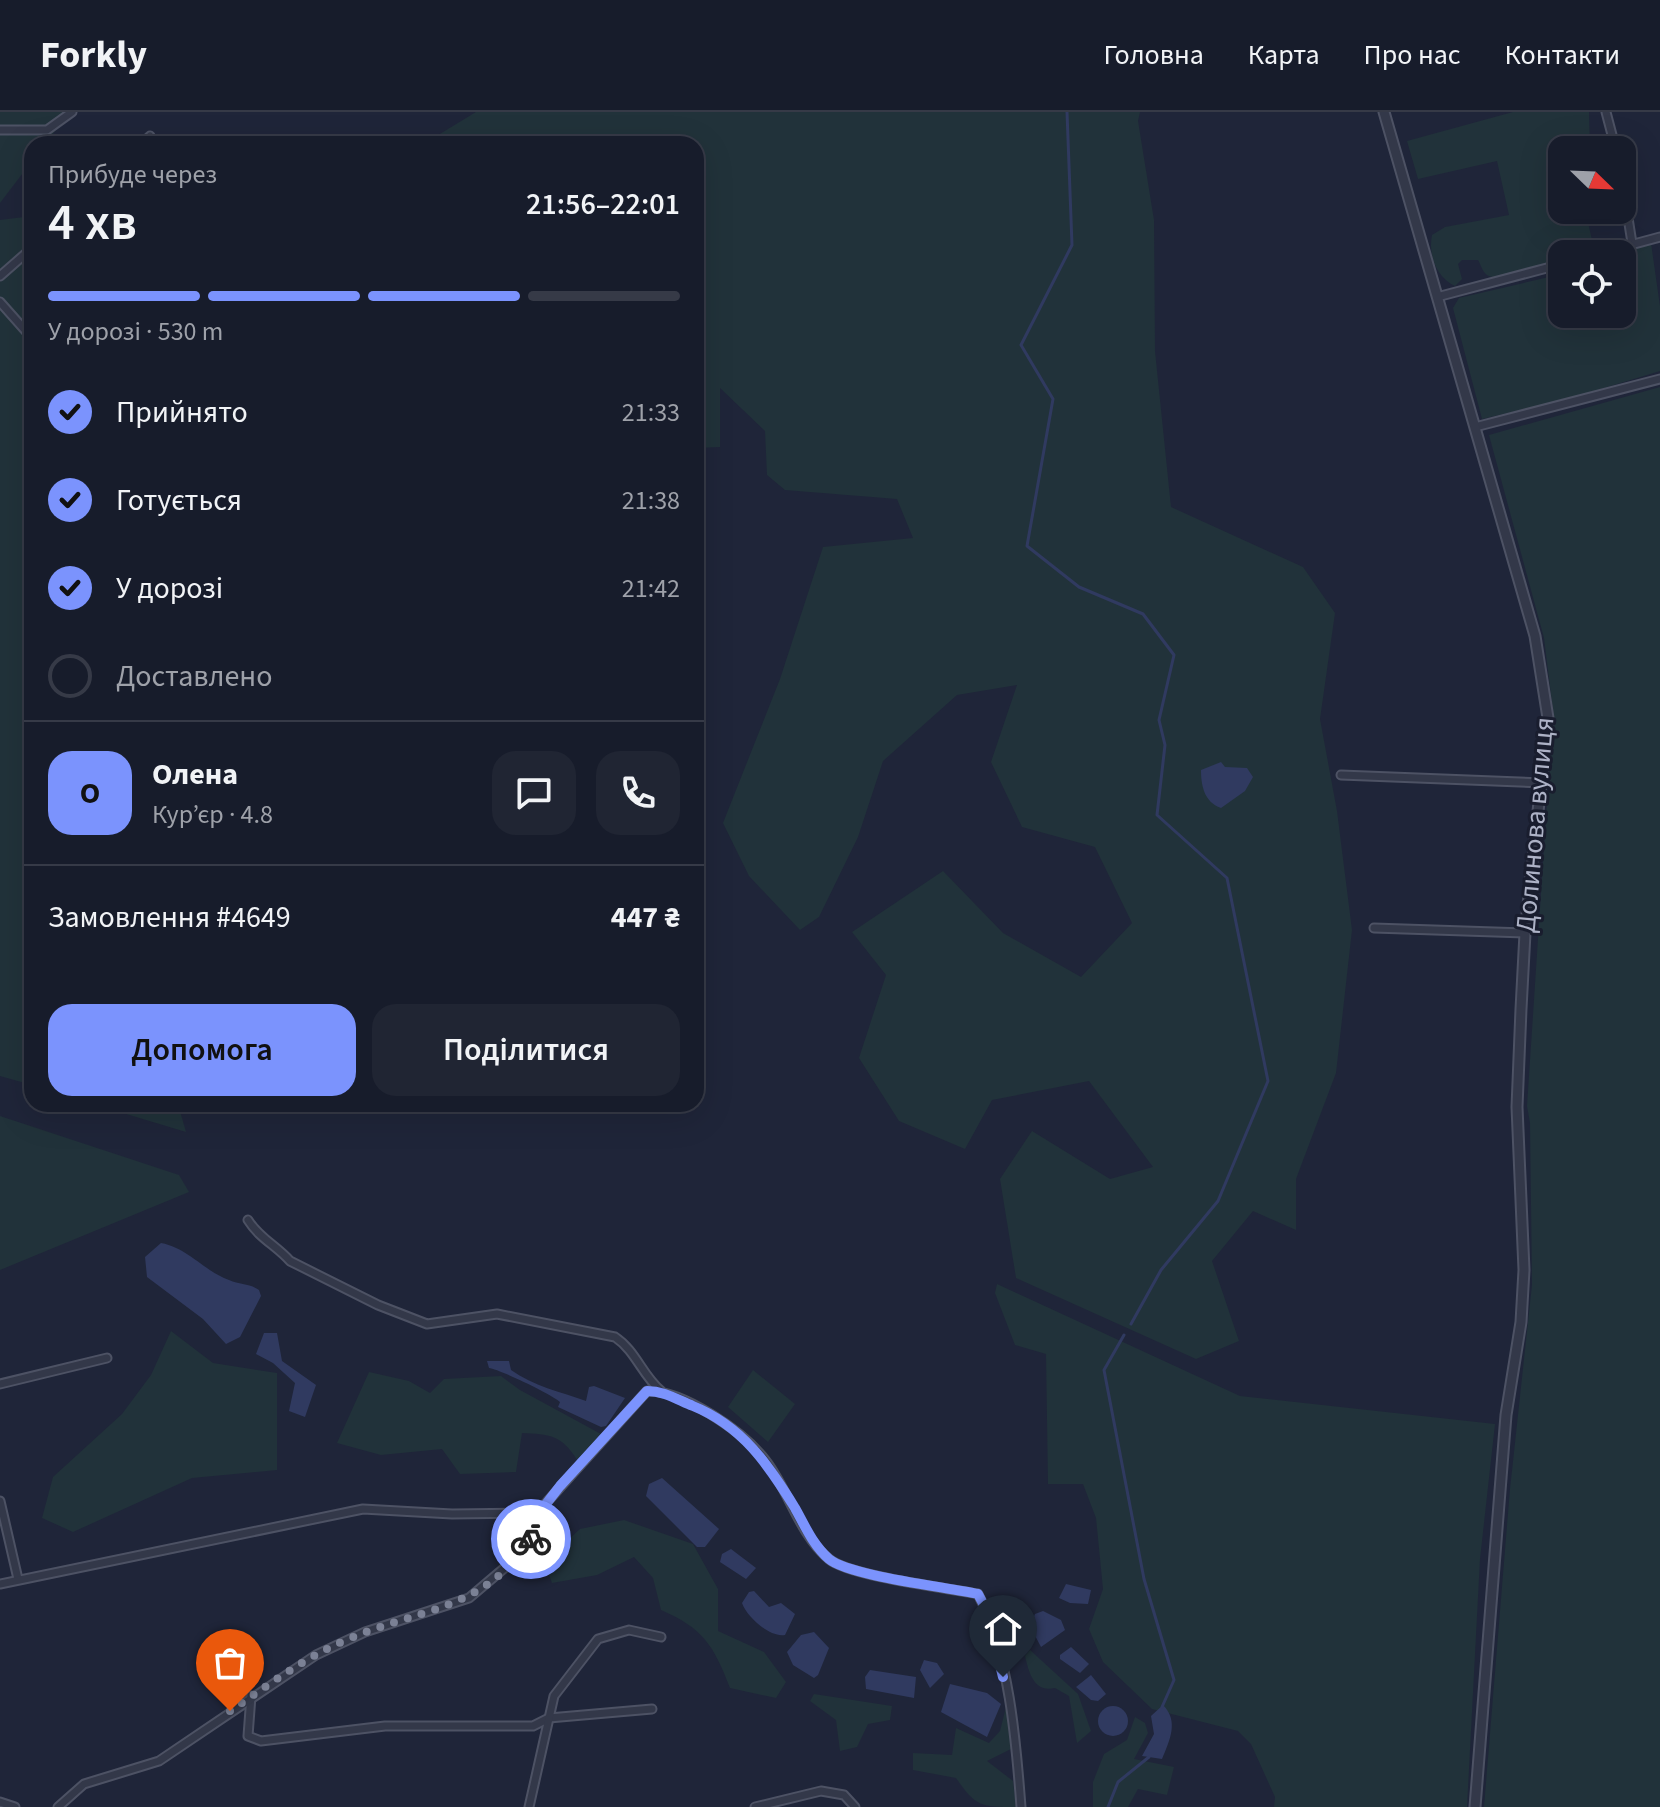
<!DOCTYPE html>
<html lang="uk">
<meta charset="utf-8">
<style>
:root{--surface:#171c2b;--page:#202533;--text:#f1f3f6;--muted:#9ea1a9;--line:#363a47;--accent:#7b93fd}
body{margin:0;font-family:"Source Sans 3",sans-serif;background:var(--page);color:var(--text);height:100vh;display:flex;flex-direction:column;font-size:30px;white-space:nowrap}
*{box-sizing:border-box;margin:0}
p{font-size:26px;color:var(--muted)}
.icon{flex:none;width:44px;height:44px;fill:none;stroke:currentColor;stroke-width:2;stroke-linecap:round;stroke-linejoin:round}
.map{position:relative;flex:1;overflow:hidden}
.side{position:absolute;left:24px;top:24px;width:680px;height:976px;display:flex;flex-direction:column;background:var(--surface);border-radius:24px;box-shadow:0 8px 32px #0002,0 0 0 2px var(--line)}
.side>*{flex:none}
.needle{width:52px;rotate:113deg}
.controls{position:absolute;left:1548px;top:24px;display:grid;gap:16px}
.controls a{display:grid;place-items:center;width:88px;height:88px;border-radius:16px;background:var(--surface);box-shadow:0 8px 32px #0002,0 0 0 2px var(--line);font-size:40px}
.pin{position:absolute;display:grid;place-items:center;width:68px;height:68px;color:#fff;margin:-82px -34px;border-radius:50% 50% 50% 0;rotate:-45deg;box-shadow:0 0 8px #0007}
.pin .icon{rotate:45deg}
.courier{position:absolute;display:grid;place-items:center;width:80px;height:80px;margin:-40px;border:6px solid #7b93fd;border-radius:50%;background:#fff;color:#222;box-shadow:0 2px 10px #0007}
.head em{font-style:normal;font-weight:600}
.head div{display:flex;flex-direction:column-reverse}
.head{display:flex;align-items:center;justify-content:space-between;height:136px;padding:0 24px}
h1{font-size:52px;font-weight:600;line-height:60px}
.bar{display:grid;grid-template-columns:repeat(4,1fr);gap:12px 8px;align-content:center;height:96px;padding:0 24px}
.bar i{height:10px;border-radius:6px;background:var(--line)}
.bar .active{background:var(--accent)}
.bar p{grid-column:span 4}
.line{display:flex;align-items:center;gap:20px;padding:0 24px;border-top:2px solid var(--line)}
.line div{flex:1}
.round{display:grid;place-items:center;flex:none;width:84px;height:84px;border-radius:24px;background:var(--page)}
ol{padding:0 24px;list-style:none}
li{display:flex;align-items:center;gap:24px;height:88px}
li p{margin-inline-start:auto}
li .icon{padding:8px;border-radius:50%;background:var(--accent);color:#111;stroke-width:4}
li:last-child{color:var(--muted)}
li i{width:44px;height:44px;border:4px solid var(--line);border-radius:50%}
.action{display:flex;gap:16px;margin-top:auto;padding:16px 24px}
.action a{flex:1;height:92px;border-radius:24px;background:var(--accent);color:#111;font-size:32px;font-weight:600;line-height:92px;text-align:center}
.action a+a{background:var(--page);color:var(--text)}
header{display:flex;align-items:center;gap:48px;box-sizing:border-box;height:112px;padding:0 40px;background:var(--surface);border-bottom:2px solid var(--line)}
header strong{font-size:38px}
nav{display:flex;gap:44px;margin-inline-start:auto;font-size:28px}
.map>svg:first-child{display:block}
</style>
<header>
<strong>Forkly</strong>
<nav><a>Головна</a><a>Карта</a><a>Про нас</a><a>Контакти</a></nav>
</header>
<div class="map">
<svg width="1660" height="1695" viewBox="0 0 1660 1695">
<rect width="100%" height="100%" fill="#1f2539"/>
<g fill="#21323a">
<path d="M 0,0 L 70,0 L 45,32 L 32,32 L 32,49 L 0,91 Z"/>
<path d="M 476,0 L 1140,0 L 1138,9 L 1154,108 L 1155,239 L 1171,395 L 1303,455 L 1335,501 L 1320,607 L 1337,699 L 1352,818 L 1336,961 L 1296,1067 L 1296,1118 L 1253,1099 L 1212,1149 L 1239,1229 L 1196,1247 L 1016,1166 L 1000,1067 L 1032,1019 L 1110,1067 L 1153,1055 L 1089,969 L 992,988 L 965,1037 L 899,1009 L 859,946 L 886,863 L 852,820 L 943,759 L 1003,821 L 1081,865 L 1132,811 L 1095,735 L 1022,715 L 991,650 L 1017,573 L 957,583 L 883,649 L 858,725 L 819,805 L 800,818 L 749,764 L 723,711 L 780,567 L 823,435 L 913,426 L 897,387 L 785,378 L 767,363 L 765,319 L 720,276 L 720,335 L 696,336 L 696,32 L 401,32 L 430,28 Z"/>
<path d="M 1513,0 L 1589,0 L 1590,38 L 1562,38 L 1562,98 L 1585,98 L 1593,132 L 1586,142 L 1562,142 L 1562,151 C 1545,152 1502,170 1489,164 C 1483,162 1481,153 1478,148 L 1462,148 L 1458,152 L 1462,167 L 1455,174 C 1436,165 1428,143 1432,123 L 1445,115 L 1509,103 L 1497,49 L 1418,67 L 1407,29 Z"/>
<path d="M 24,105 L 32,111 L 32,973 L 0,964 L 0,108 Z"/>
<path d="M 1651,131 L 1660,194 L 1660,259 L 1568,287 L 1482,307 L 1453,196 L 1459,186 L 1562,162 L 1562,202 L 1622,202 L 1622,142 L 1618,142 Z"/>
<path d="M 1660,275 L 1660,1695 L 1484,1695 L 1510,1377 L 1532,1173 L 1530,1011 L 1527,994 L 1553,599 L 1544,526 L 1489,323 Z"/>
<path d="M 93,992 L 178,992 L 186,1020 Z"/>
<path d="M 0,1004 L 179,1063 L 189,1080 L 0,1158 Z"/>
<path d="M 997,1172 L 1240,1284 L 1495,1312 L 1480,1447 L 1467,1695 L 1274,1695 L 1275,1685 L 1251,1632 L 1238,1619 L 1152,1597 L 1103,1550 L 1089,1517 L 1103,1477 L 1096,1406 L 1083,1372 L 1048,1372 L 1046,1242 L 1015,1233 L 995,1181 Z"/>
<path d="M 171,1219 L 213,1251 L 277,1261 L 277,1358 L 192,1366 L 73,1420 L 42,1406 L 53,1365 L 122,1302 L 151,1263 Z"/>
<path d="M 753,1258 L 795,1292 L 768,1330 L 728,1295 Z"/>
<path d="M 369,1260 L 409,1269 L 430,1281 L 444,1267 L 501,1264 L 520,1278 L 601,1322 L 577,1348 C 562,1323 549,1322 522,1321 L 516,1360 L 460,1362 L 442,1337 L 381,1343 L 337,1331 Z"/>
<path d="M 624,1408 L 693,1432 L 718,1477 L 718,1519 L 764,1540 L 786,1570 L 776,1586 L 730,1576 C 714,1534 703,1516 661,1498 L 653,1466 L 634,1445 L 597,1463 L 552,1471 L 544,1450 L 580,1417 Z"/>
<path d="M 1030,1538 L 1078,1582 L 1091,1619 L 1077,1631 L 1069,1584 L 1055,1576 C 1034,1581 1029,1561 1025,1544 Z"/>
<path d="M 814,1582 L 892,1594 L 890,1608 L 868,1612 L 857,1635 L 840,1639 L 836,1608 L 810,1589 Z"/>
<path d="M 1006,1595 L 1011,1637 L 987,1649 L 1013,1669 L 1016,1695 C 981,1695 976,1695 956,1666 L 913,1658 L 913,1641 L 952,1643 L 956,1616 L 989,1631 L 1000,1619 Z"/>
<path d="M 1135,1605 L 1145,1611 L 1148,1621 L 1134,1647 L 1174,1655 L 1167,1683 L 1138,1677 L 1128,1695 L 1093,1695 L 1093,1670 L 1104,1642 L 1127,1628 Z"/>
</g>
<g fill="#303a60">
<path d="M 1221,650 L 1225,655 L 1247,656 L 1253,665 L 1245,679 L 1221,696 C 1204,690 1201,673 1201,658 Z"/>
<path d="M 161,1131 C 188,1136 204,1159 229,1168 C 240,1173 249,1171 259,1178 L 261,1184 L 240,1225 L 226,1232 L 203,1207 L 147,1165 L 145,1145 Z"/>
<path d="M 264,1221 L 277,1221 L 282,1249 L 316,1273 L 305,1305 L 289,1299 L 295,1271 L 273,1251 L 256,1242 Z"/>
<path d="M 487,1249 L 509,1249 L 511,1258 C 533,1274 561,1280 586,1289 L 589,1275 L 594,1274 L 625,1286 L 606,1314 L 601,1315 L 558,1295 L 560,1290 C 553,1283 499,1257 489,1256 Z"/>
<path d="M 662,1366 L 719,1417 L 705,1435 L 697,1435 L 646,1384 L 649,1372 Z"/>
<path d="M 731,1437 L 756,1456 L 746,1467 L 720,1450 L 722,1442 Z"/>
<path d="M 1066,1472 L 1091,1478 L 1088,1492 L 1070,1491 L 1059,1486 Z"/>
<path d="M 754,1479 L 769,1495 L 781,1491 L 795,1502 L 785,1523 C 770,1526 747,1505 742,1491 L 749,1480 Z"/>
<path d="M 1043,1499 L 1061,1508 L 1065,1518 L 1041,1535 L 1030,1514 L 1035,1502 Z"/>
<path d="M 814,1520 L 829,1536 L 818,1563 L 814,1566 L 793,1553 L 787,1540 L 801,1523 Z"/>
<path d="M 1071,1535 L 1089,1552 L 1080,1561 L 1060,1547 L 1060,1543 Z"/>
<path d="M 924,1548 L 937,1551 L 944,1562 L 930,1576 L 920,1558 Z"/>
<path d="M 870,1558 L 916,1565 L 914,1586 L 866,1577 L 865,1565 Z"/>
<path d="M 1091,1563 L 1106,1582 L 1098,1589 L 1091,1588 L 1076,1575 Z"/>
<path d="M 950,1572 L 987,1581 L 1001,1592 L 987,1625 L 941,1600 Z"/>
<path d="M 1163,1593 C 1179,1609 1170,1628 1162,1647 L 1142,1644 L 1154,1622 L 1151,1604 Z"/>
<circle cx="1113" cy="1609" r="15"/>
</g>
<g fill="none" stroke-linecap="round" stroke-linejoin="round">
<g stroke="#303a60" stroke-width="3">
<path d="M 1067,0 L 1072,133 L 1021,233 L 1053,287 L 1027,434 L 1079,475 L 1143,502 L 1174,543 L 1159,608 L 1165,633 L 1157,703 L 1227,766 L 1268,969 L 1218,1089 L 1161,1158 L 1131,1212"/>
<path d="M 1124,1223 L 1104,1258 L 1144,1467 L 1174,1568 L 1162,1595"/>
<path d="M 1108,1695 L 1118,1670 L 1149,1645"/>
</g>
<g stroke="#4d5264" stroke-width="11">
<g id="minor">
<path d="M 1606,0 L 1616,38"/>
<path d="M 0,18 L 47,18 L 72,0"/>
<path d="M 141,32 L 150,24"/>
<path d="M 1622,68 L 1632,131"/>
<path d="M 1597,142 L 1660,125"/>
<path d="M 0,164 L 32,136"/>
<path d="M 1437,185 L 1562,152"/>
<path d="M 0,190 L 32,226"/>
<path d="M 1475,315 L 1660,267"/>
<path d="M 1341,663 L 1543,671"/>
<path d="M 1374,816 L 1525,821"/>
<path d="M 248,1108 C 259,1126 277,1134 290,1149 L 378,1193 L 427,1212 L 497,1202 L 615,1225 C 636,1239 642,1263 661,1279"/>
<path d="M 0,1272 L 107,1246"/>
<path d="M 0,1389 L 18,1467"/>
<path d="M 0,1472 L 363,1397 L 452,1402 L 537,1401 L 647,1279 C 683,1278 744,1320 766,1349 C 789,1379 799,1422 829,1447 C 849,1464 947,1476 978,1482 C 1009,1542 1016,1628 1021,1695"/>
<path d="M 251,1584 L 248,1624 L 261,1629 L 385,1614 L 533,1614 L 549,1606 L 652,1597"/>
<path d="M 0,1690 L 15,1695"/>
<path d="M 58,1695 L 84,1672 L 159,1649 L 316,1543 L 365,1520 L 469,1486 L 521,1442 L 544,1397"/>
<path d="M 529,1695 L 554,1584 L 598,1527 L 629,1518 L 661,1525"/>
<path d="M 755,1695 L 821,1679 L 844,1683 L 855,1695"/>
</g>
</g>
<g stroke="#4d5264" stroke-width="13">
<path id="tertiary" d="M 1384,0 L 1535,524 L 1548,606 L 1525,821 L 1521,897 L 1517,995 L 1524,1158 L 1521,1210 L 1506,1303 L 1475,1695"/>
</g>
<use href="#minor" stroke="#333849" stroke-width="7"/>
<use href="#tertiary" stroke="#333849" stroke-width="9"/>
</g>
<g fill="none" stroke-linecap="round" stroke-linejoin="round">
<path stroke="#7b8195" stroke-width="8" stroke-dasharray="0 14.4" d="M 230,1599 C 267,1574 304,1546 346,1528 C 417,1497 484,1499 531,1427"/>
<path stroke="#7b93fd" stroke-width="10" d="M 531,1427 L 546,1392 L 560,1374 L 647,1279 C 664,1279 676,1287 693,1294 C 742,1314 768,1352 795,1396 C 805,1414 813,1433 829,1447 C 849,1464 947,1475 978,1482 L 987,1499 L 1003,1565"/>
</g>
<g text-anchor="middle" dominant-baseline="central" stroke-width="6" stroke-linejoin="round" paint-order="stroke">
<g font-size="28" fill="#adb2c6" stroke="#191d2e">
<text transform="translate(1535 713) rotate(-85)">Долинова вулиця</text>
</g>
</g>
</svg>
<div class="controls">
<a><svg class="needle" viewBox="-14 -14 28 28"><path d="M0-13l5 13h-10z" fill="#e53935"/><path d="M0 13l5-13h-10z" fill="#9ea1a9"/></svg></a>
<a><svg class="icon" aria-label="locate" viewBox="0 0 24 24"><circle cx="12" cy="12" r="6"/><path d="M12 2v4M12 18v4M2 12h4M18 12h4"/></svg></a>
</div>
<div class="pin" style="left:230px;top:1599px;background:#ea580c"><svg class="icon" aria-label="bag" viewBox="0 0 24 24"><path d="M5 8h14l-1 12H6zM9 8a3 3 0 0 1 6 0"/></svg></div>
<div class="pin" style="left:1003px;top:1565px;background:#1f2937"><svg class="icon" aria-label="home" viewBox="0 0 24 24"><path d="M3 11l9-7 9 7M6 9v11h12V9"/></svg></div>
<div class="courier" style="left:531px;top:1427px"><svg class="icon" aria-label="bike" viewBox="0 0 24 24"><circle cx="6" cy="16" r="4"/><circle cx="18" cy="16" r="4"/><path d="M6 16l4-8h5l3 8M10 8l3 8H6M13 5h3"/></svg></div>
<section class="side">
<div class="head"><div><h1>4 хв</h1><p>Прибуде через</p></div><em>21:56–22:01</em></div>
<div class="bar"><i class="active"></i><i class="active"></i><i class="active"></i><i></i><p>У дорозі · 530 m</p></div>
<ol>
<li><svg class="icon" aria-label="check" viewBox="0 0 24 24"><path d="M5 12l5 5 9-10"/></svg>Прийнято<p>21:33</p></li>
<li><svg class="icon" aria-label="check" viewBox="0 0 24 24"><path d="M5 12l5 5 9-10"/></svg>Готується<p>21:38</p></li>
<li><svg class="icon" aria-label="check" viewBox="0 0 24 24"><path d="M5 12l5 5 9-10"/></svg>У дорозі<p>21:42</p></li>
<li><i></i>Доставлено</li>
</ol>
<div class="line" style="height:144px"><b class="round" style="background:var(--accent);color:#111">О</b><div><b>Олена</b><p>Кур’єр · 4.8</p></div><a class="round"><svg class="icon" aria-label="chat" viewBox="0 0 24 24"><path d="M4 5h16v11H9l-5 4z"/></svg></a><a class="round"><svg class="icon" aria-label="phone" viewBox="0 0 24 24"><path d="M5 4h4l2 5-3 2q2 4 5 5l2-3 5 2v4C11 20 4 13 5 4z"/></svg></a></div>
<div class="line" style="height:104px"><div>Замовлення #4649</div><b>447 ₴</b></div>
<div class="action"><a>Допомога</a><a>Поділитися</a></div>
</section>
</div>
